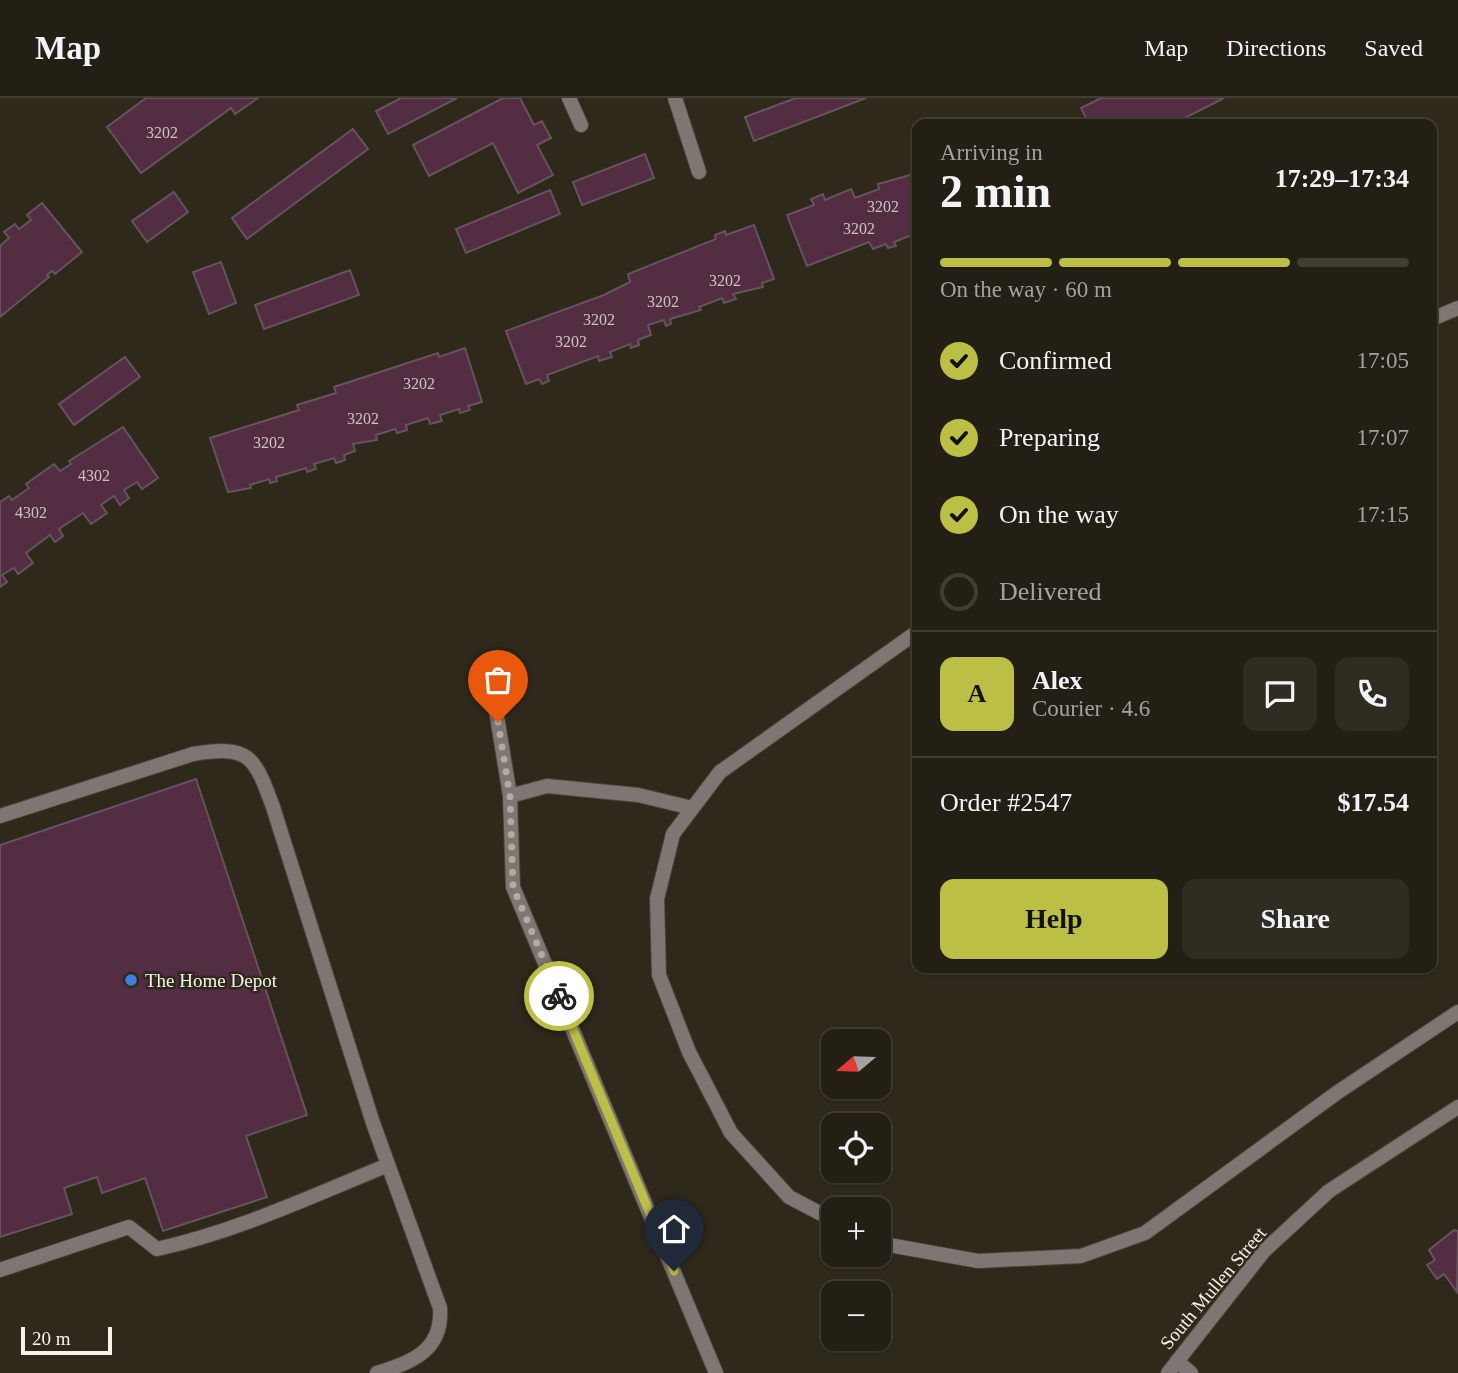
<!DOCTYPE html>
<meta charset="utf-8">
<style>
:root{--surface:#231f15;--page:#2f2c22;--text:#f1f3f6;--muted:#a3a2a0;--line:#403d34;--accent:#bbc045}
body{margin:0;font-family:Georgia,serif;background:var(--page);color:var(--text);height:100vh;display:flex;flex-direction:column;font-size:26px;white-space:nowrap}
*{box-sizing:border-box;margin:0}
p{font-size:23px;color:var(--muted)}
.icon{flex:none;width:38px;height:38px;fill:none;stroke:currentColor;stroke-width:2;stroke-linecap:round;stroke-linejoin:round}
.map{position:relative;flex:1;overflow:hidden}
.sheet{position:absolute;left:912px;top:21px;width:525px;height:854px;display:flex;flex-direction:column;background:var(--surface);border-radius:14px;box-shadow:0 2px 5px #0004,0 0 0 2px var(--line)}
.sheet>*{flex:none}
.needle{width:46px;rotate:251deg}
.tools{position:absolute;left:821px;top:931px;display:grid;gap:14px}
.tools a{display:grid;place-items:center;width:70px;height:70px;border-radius:14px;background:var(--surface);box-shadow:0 2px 5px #0004,0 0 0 2px var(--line);font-size:35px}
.scale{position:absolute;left:21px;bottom:18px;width:91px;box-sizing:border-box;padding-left:7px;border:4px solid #f7f3ea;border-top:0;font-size:19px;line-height:24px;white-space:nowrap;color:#f7f3ea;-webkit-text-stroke:5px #2f291c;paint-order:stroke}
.pin{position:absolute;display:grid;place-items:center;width:60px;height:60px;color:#fff;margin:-72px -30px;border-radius:50% 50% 50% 0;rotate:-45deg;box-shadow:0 0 7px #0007}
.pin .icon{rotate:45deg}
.courier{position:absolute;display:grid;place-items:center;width:70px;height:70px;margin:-35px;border:5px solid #bbc045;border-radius:50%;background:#fff;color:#222;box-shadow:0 2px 9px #0007}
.overview em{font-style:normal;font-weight:600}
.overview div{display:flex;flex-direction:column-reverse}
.overview{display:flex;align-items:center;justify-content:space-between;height:119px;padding:0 28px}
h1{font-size:46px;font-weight:600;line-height:52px}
.bar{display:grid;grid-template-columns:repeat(4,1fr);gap:10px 7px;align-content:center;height:84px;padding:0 28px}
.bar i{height:9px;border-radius:5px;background:var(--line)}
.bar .on{background:var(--accent)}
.bar p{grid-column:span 4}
.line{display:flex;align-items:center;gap:18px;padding:0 28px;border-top:2px solid var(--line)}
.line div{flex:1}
.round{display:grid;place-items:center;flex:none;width:74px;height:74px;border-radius:14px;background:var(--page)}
ol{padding:0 28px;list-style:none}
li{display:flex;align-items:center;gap:21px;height:77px}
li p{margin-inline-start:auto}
li .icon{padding:7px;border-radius:50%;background:var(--accent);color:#111;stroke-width:4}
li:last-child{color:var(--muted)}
li i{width:38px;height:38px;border:4px solid var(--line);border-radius:50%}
.primary-button{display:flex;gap:14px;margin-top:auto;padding:14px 28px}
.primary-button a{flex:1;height:80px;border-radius:14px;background:var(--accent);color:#111;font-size:28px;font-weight:600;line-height:80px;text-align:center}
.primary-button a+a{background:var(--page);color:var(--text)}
header{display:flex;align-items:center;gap:42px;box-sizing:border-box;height:98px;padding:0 35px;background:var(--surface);border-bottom:2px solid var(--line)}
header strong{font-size:33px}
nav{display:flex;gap:38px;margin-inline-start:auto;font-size:24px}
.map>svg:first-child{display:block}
</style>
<header>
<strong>Map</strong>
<nav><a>Map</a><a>Directions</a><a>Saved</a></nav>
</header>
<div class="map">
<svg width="1458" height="1275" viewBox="0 0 1458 1275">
<rect width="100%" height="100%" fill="#2f291c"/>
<g fill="#532e42" stroke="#65545c" stroke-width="2">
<path d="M 146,0 L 258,0 L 235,16 L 231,10 L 141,75 L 107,29 Z"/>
<path d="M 401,0 L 457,0 L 388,36 L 376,13 Z"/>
<path d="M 503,0 L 520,0 L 534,27 L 542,23 L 551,40 L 537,47 L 553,77 L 518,95 L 493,45 L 429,78 L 413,47 Z"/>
<path d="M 796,0 L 866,0 L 754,43 L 745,19 Z"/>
<path d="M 1101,0 L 1224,0 L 1173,26 L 1089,26 L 1081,10 Z"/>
<path d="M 353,31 L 368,51 L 247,141 L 232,120 Z"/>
<path d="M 645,56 L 654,80 L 582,107 L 573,84 Z"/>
<path d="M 917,75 L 917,135 L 894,144 L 896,148 L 888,150 L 886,146 L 873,151 L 869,144 L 807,168 L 787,117 L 814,107 L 811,101 L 823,96 L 825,102 L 851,91 L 855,100 L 879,91 L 878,86 Z"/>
<path d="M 550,92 L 560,116 L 466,155 L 456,131 Z"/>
<path d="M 174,94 L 188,114 L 147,144 L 132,123 Z"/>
<path d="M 42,105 L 82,154 L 55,176 L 52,173 L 47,177 L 49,179 L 0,219 L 0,148 L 9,140 L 4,134 L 15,126 L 19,131 L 31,122 L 27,117 Z"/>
<path d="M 754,127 L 774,181 L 762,185 L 763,189 L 733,196 L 736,201 L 724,205 L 722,200 L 699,209 L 701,212 L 670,221 L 671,226 L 666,228 L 664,222 L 648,227 L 651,237 L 638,242 L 639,247 L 631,250 L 630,246 L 610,254 L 612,259 L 599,263 L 598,258 L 547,277 L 549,283 L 542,286 L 539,281 L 526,286 L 506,233 L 604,197 L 630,184 L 628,176 L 716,141 L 715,137 L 725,133 L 726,137 Z"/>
<path d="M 221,164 L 236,205 L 209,216 L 193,174 Z"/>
<path d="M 350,172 L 359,197 L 264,231 L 255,207 Z"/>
<path d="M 465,250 L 482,304 L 468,308 L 470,312 L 460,315 L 459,311 L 440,317 L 442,323 L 430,326 L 428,320 L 406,327 L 407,332 L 397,335 L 395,331 L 376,337 L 377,342 L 353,346 L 355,353 L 344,357 L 345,362 L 336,365 L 334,360 L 314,366 L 316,371 L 307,374 L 306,370 L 276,379 L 277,383 L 270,385 L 269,381 L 250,387 L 251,390 L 228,394 L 210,340 L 299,312 L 297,307 L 336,295 L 334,289 L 438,255 L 439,259 Z"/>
<path d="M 125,259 L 140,279 L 74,327 L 59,306 Z"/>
<path d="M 123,329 L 158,380 L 142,391 L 137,384 L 124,392 L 129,400 L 120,407 L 114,398 L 101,407 L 107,415 L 91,426 L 83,415 L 59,431 L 63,438 L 55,444 L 50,437 L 26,455 L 33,465 L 18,476 L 14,470 L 2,477 L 7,484 L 0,489 L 0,404 L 9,398 L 12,402 L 29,390 L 26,386 L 54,366 L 60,373 L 71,366 L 69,363 Z"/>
<path d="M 196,681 L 307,1017 L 246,1038 L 267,1099 L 163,1133 L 145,1080 L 102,1095 L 97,1079 L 64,1090 L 72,1116 L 0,1139 L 0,747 Z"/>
<path d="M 1454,1132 L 1458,1133 L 1457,1194 L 1444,1176 L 1437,1181 L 1427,1167 L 1435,1162 L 1429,1152 Z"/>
</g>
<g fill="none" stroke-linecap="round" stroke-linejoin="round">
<g stroke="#4b4539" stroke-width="16">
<g id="lane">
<path d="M 569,0 L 581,27"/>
<path d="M 675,0 L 699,74"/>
<path d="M 1432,221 L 1458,210"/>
<path d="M 494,600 L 510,698 L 513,789 L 716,1275"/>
<path d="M 510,698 L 547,688 L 638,697 L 692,710"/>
<path d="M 0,718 L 193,656 C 249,647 254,657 273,709 L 373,1025 L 440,1210 C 443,1252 413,1264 377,1275"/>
<path d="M 833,1122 L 789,1099 L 731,1035 L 689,954 L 659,877 L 657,801 L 673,736 L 720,674 L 917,534"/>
<path d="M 878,1145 L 978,1163 L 1081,1158 L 1145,1135 L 1338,994 L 1458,914"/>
<path d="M 0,1172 L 129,1129 L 157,1151 C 238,1133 312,1098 388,1067"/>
<path d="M 1177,1263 L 1191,1275"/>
</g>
</g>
<g stroke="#4b4539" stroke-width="16">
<path id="street" d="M 1168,1275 L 1264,1153 L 1329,1093 L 1458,1009"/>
</g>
<use href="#lane" stroke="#7e7672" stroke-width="14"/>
<use href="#street" stroke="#7e7672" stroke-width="14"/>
</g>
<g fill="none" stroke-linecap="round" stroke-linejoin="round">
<path stroke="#b1aca2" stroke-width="7" stroke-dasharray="0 12.6" d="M 498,624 L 510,698 L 513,789 L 559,898"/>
<path stroke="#bbc045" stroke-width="9" d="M 559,898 L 674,1173"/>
</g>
<circle fill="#3f7fe0" stroke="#2f291c" stroke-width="2.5" cx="131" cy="882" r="7"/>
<g text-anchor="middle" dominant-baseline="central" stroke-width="5" stroke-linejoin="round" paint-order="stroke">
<g font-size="16" fill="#cec2c0">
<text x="162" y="34">3202</text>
<text x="883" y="108">3202</text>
<text x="859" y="130">3202</text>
<text x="725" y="182">3202</text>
<text x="663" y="203">3202</text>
<text x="599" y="221">3202</text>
<text x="571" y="243">3202</text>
<text x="419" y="285">3202</text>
<text x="363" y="320">3202</text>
<text x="269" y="344">3202</text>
<text x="94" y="377">4302</text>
<text x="31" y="414">4302</text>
</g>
<g font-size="19" fill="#f7f3ea" stroke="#2f291c" text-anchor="start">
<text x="145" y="882">The Home Depot</text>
</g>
<g font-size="19" fill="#f7f3ea" stroke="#2f291c">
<text transform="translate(1213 1190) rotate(-50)">South Mullen Street</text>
</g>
</g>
</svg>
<div class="tools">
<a><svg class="needle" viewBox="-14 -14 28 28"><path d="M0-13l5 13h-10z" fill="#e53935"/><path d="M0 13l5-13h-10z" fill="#a3a2a0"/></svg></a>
<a><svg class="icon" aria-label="locate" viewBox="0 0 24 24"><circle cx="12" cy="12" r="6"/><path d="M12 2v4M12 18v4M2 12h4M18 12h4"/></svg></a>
<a>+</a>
<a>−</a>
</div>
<div class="scale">20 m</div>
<div class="pin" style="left:498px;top:624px;background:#ea580c"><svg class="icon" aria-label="bag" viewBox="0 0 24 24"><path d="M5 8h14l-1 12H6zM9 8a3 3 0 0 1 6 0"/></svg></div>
<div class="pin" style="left:674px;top:1173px;background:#1f2937"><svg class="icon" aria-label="home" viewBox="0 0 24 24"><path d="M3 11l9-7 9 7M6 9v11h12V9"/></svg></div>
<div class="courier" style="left:559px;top:898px"><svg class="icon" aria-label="bike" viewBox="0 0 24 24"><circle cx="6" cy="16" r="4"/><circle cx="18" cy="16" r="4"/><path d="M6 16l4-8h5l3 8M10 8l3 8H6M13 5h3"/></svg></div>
<section class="sheet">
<div class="overview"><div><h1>2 min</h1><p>Arriving in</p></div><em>17:29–17:34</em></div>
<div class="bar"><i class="on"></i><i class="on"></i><i class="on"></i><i></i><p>On the way · 60 m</p></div>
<ol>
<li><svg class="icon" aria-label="check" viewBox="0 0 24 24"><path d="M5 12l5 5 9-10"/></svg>Confirmed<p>17:05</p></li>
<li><svg class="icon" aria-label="check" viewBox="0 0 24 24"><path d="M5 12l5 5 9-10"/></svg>Preparing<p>17:07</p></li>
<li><svg class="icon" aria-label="check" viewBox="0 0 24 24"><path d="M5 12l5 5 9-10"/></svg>On the way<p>17:15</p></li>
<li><i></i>Delivered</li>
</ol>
<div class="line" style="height:126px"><b class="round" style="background:var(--accent);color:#111">A</b><div><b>Alex</b><p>Courier · 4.6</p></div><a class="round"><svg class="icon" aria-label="chat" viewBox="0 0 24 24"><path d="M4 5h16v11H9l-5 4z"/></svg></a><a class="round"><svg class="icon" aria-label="phone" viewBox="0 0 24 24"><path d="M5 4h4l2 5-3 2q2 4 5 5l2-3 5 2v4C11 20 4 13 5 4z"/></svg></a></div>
<div class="line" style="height:91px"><div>Order #2547</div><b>$17.54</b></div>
<div class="primary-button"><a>Help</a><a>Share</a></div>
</section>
</div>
